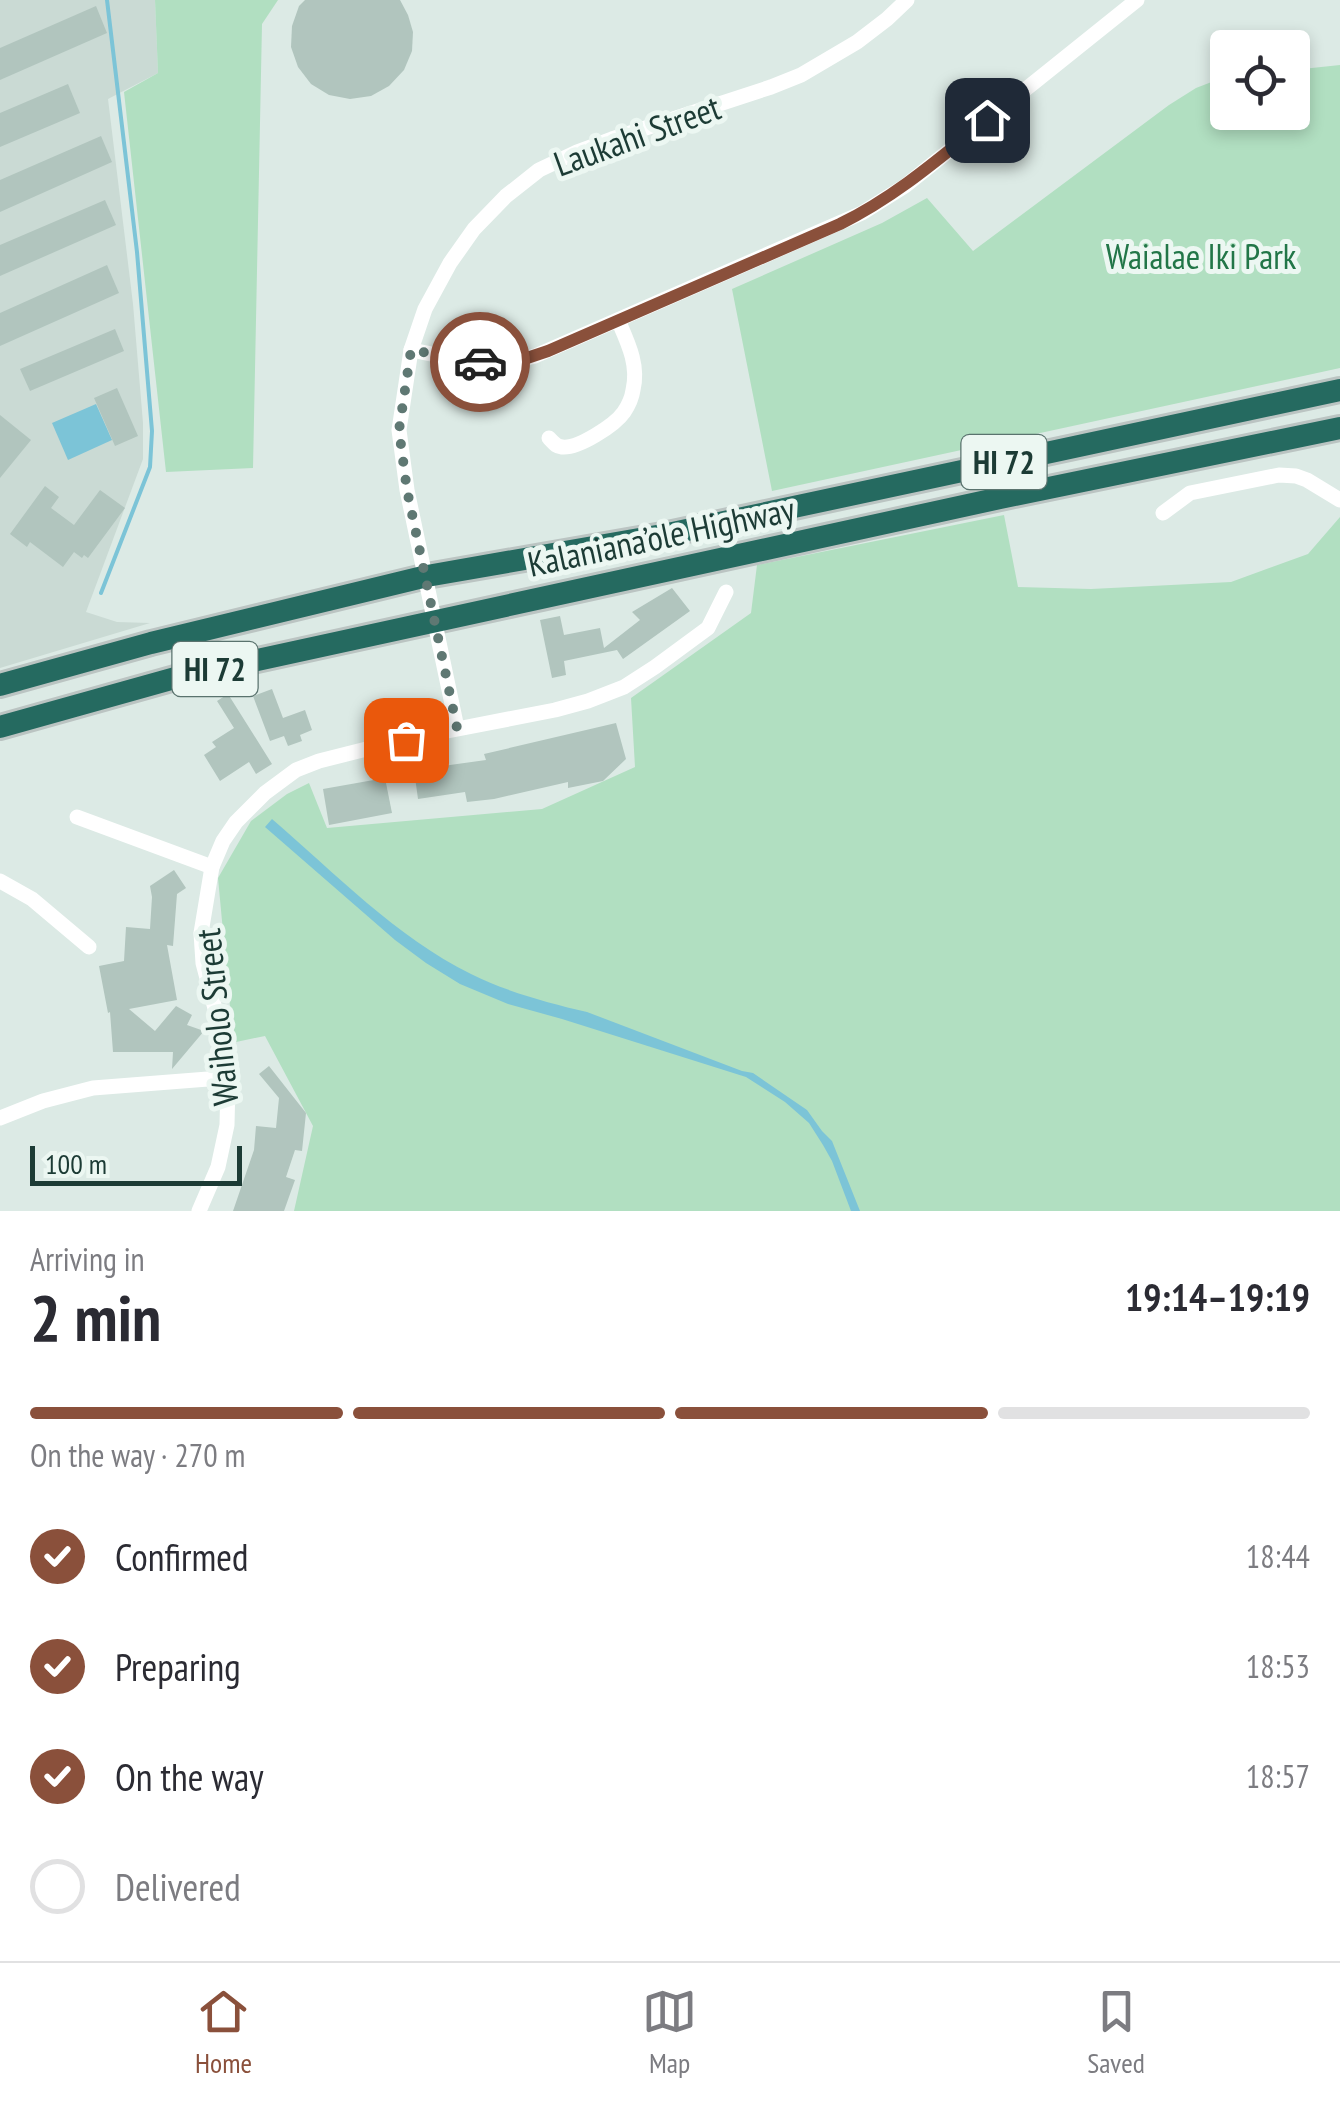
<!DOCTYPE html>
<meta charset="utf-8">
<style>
:root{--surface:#fff;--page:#f7f7f7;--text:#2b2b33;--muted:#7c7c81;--line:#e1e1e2;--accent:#8a503b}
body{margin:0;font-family:"PT Sans Narrow",sans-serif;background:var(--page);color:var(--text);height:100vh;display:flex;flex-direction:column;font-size:38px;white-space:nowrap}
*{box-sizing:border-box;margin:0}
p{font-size:32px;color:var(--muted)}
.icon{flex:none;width:55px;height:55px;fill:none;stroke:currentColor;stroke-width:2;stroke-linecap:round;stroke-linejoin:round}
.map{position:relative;height:1211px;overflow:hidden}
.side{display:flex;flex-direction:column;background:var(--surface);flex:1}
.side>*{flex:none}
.fabs{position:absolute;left:1210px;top:30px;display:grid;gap:20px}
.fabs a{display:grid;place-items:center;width:100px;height:100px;border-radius:10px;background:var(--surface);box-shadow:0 5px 15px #0003;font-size:50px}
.scale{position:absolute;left:30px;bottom:25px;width:212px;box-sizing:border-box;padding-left:10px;border:5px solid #1c3b35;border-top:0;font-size:28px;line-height:35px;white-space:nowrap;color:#1c3b35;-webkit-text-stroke:8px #ecf7f2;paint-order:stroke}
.pin{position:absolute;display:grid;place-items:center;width:85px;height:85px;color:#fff;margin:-42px;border-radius:20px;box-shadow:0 5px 15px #0006}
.courier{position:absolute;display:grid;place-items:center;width:100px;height:100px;margin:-50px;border:8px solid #8a503b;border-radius:50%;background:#fff;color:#222;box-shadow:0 2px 12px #0007}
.overview em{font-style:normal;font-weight:800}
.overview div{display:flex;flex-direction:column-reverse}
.overview{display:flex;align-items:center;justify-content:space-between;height:170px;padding:0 30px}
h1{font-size:65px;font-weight:800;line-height:75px}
.bar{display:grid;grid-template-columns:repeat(4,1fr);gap:15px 10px;align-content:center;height:120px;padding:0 30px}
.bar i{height:12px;border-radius:8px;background:var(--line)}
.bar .current{background:var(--accent)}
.bar p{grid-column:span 4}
ol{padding:0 30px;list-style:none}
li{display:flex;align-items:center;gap:30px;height:110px}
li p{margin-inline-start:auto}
li .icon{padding:10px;border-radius:50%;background:var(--accent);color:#fff;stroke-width:4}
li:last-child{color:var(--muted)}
li i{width:55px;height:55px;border:5px solid var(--line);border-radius:50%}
.dock{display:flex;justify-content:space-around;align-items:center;height:140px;border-top:2px solid var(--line);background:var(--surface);font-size:28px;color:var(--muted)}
.dock a{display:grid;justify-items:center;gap:5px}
.dock .current{color:var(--accent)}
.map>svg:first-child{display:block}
</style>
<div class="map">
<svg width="1340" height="1211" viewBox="0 0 1340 1211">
<rect width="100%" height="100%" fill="#dceae5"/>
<path fill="#cadad4" d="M 0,0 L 155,0 L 158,73 L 108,99 L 133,304 L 143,423 L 143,459 L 86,612 L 117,622 L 150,623 L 0,668 Z"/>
<g fill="#b1dfc1">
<path d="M 155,0 L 278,0 L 262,24 L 253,468 L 166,472 L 124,92 L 158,73 Z"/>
<path d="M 1340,65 L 1340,368 L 772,491 L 732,289 L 882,223 L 927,198 L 973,251 L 1169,105 L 1196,88 L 1227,76 L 1228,112 L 1292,112 L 1293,70 Z"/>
<path d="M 1004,515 L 1018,587 L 1091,589 L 1231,582 L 1308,554 L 1340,517 L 1340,1211 L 294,1211 L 313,1126 L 265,1036 L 236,1042 L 231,1017 L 218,878 L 251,821 L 287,794 L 309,783 L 327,828 L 542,809 L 635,767 L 631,698 L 751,613 L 757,565 Z"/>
</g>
<g fill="#7cc4d7">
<path d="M 96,404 L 112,440 L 68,460 L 52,423 Z"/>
<path d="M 272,819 C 335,873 396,937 471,974 C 507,992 549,1003 587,1012 L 742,1071 L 753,1073 L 807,1110 L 822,1131 L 832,1141 L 860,1211 L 851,1211 L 832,1161 L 823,1145 L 809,1123 L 785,1102 L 746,1077 L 562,1019 L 508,1004 L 460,984 L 426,963 L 395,940 L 265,827 Z"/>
</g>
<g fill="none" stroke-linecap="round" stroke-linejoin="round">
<path stroke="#7cc4d7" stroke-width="4" d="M 101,593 L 150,467 L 152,431 L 137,252 L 107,0"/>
</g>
<g fill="#b1c5be">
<path d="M 305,0 L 400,0 L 408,15 L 413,32 L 412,51 L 404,70 L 389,86 L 371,96 L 350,99 L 329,95 L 311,84 L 298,67 L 291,47 L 292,26 L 299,6 Z"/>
<path d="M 96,6 L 107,33 L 0,80 L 0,48 Z"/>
<path d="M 68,84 L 80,113 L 0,147 L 0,113 Z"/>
<path d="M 101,136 L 112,162 L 0,212 L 0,180 Z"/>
<path d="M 105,200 L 116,225 L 0,276 L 0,245 Z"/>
<path d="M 107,265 L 119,293 L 0,346 L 0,313 Z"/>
<path d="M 115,329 L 124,351 L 30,391 L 20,369 Z"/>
<path d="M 117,388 L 138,436 L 115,446 L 94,398 Z"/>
<path d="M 0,415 L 31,440 L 0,478 Z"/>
<path d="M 45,486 L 59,497 L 51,508 L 74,525 L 100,490 L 125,508 L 88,558 L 84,555 L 82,558 L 74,552 L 63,567 L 30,542 L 27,547 L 10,534 Z"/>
<path d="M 672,588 L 690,611 L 623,659 L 617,650 L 564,661 L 566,675 L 552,678 L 540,620 L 560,616 L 564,635 L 600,628 L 604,648 L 640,620 L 632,612 Z"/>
<path d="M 272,689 L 283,718 L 305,710 L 312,730 L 300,735 L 302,741 L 288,746 L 284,736 L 270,741 L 253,696 Z"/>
<path d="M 228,694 L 272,764 L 256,774 L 249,762 L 220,781 L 204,755 L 216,747 L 212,742 L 234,728 L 217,701 Z"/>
<path d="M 616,723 L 626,759 L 603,781 L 568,788 L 568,782 L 494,799 L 467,802 L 465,792 L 418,799 L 414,770 L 486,760 L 484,754 Z"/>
<path d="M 385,778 L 392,813 L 329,825 L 323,789 Z"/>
<path d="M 174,870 L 186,888 L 177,894 L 173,946 L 167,945 L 177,1000 L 129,1009 L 155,1031 L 176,1006 L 192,1015 L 187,1025 L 204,1031 L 172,1069 L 173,1052 L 113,1052 L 110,1012 L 108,1013 L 99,966 L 124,961 L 126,927 L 150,929 L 152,897 L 150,886 Z"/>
<path d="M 269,1066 L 306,1113 L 302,1151 L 295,1150 L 286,1177 L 295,1180 L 284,1211 L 233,1211 L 254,1150 L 256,1126 L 276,1128 L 279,1098 L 259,1074 Z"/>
</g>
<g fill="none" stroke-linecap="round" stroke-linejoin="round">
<g stroke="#bbc4c2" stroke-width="28">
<g id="highway">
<path d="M 0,685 L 151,643 L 427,576 L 668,534 L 1340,390"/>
<path d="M 0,727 L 175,678 L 1000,498 L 1340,428"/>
</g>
</g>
<g stroke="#fff" stroke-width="15">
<path d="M 411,350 C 453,358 493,368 535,356 L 862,213 L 905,186 L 1137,0"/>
<path d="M 549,438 C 554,443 555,446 562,447 C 578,449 615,425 624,412 C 628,406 632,397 633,390 C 639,365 628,343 618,320"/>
<path d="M 1163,513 L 1190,493 L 1279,475 L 1296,476 L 1307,480 L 1340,500"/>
<path d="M 457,728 L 407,490 L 399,430 L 411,350 L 425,309 L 450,263 L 474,229 L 506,196 L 539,170 L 577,152 L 612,139 L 771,87 L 801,75 L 857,42 L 887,19 L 907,0"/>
<path d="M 77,817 L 212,867"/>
<path d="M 0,881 L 32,899 L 89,947"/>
<path d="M 0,1118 L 43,1101 L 93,1088 L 208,1079 L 228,1082"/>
<path d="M 199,1211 L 218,1167 L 227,1125 L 228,1082 L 227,1054 L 203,963 L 201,933 L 212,867 L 223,841 L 236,822 L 265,793 L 296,770 L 319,761 L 406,739 L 555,710 L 588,701 L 624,687 L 655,667 L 708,628 L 726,592"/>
</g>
<use href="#highway" stroke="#256a60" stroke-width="22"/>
</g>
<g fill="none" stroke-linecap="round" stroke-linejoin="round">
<path stroke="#5f7873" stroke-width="10" stroke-dasharray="0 18" d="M 406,740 L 457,728 L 407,490 L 399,430 L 411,350 L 480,362"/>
<path stroke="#8a503b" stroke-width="12" d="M 480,362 L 521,360 L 548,351 L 840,224 C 895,197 940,158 987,120"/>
</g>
<g text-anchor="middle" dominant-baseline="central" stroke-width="10" stroke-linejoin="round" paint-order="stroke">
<g fill="#ecf7f2" stroke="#5a736e" stroke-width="2.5">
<rect x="961.5" y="435" width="85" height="54" rx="8"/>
<rect x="172.5" y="642" width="85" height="54" rx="8"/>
</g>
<g font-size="32" font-weight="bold" fill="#1c3b35">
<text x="1004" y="462">HI 72</text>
<text x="215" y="669">HI 72</text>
</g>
<g font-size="35" fill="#1c3b35" stroke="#ecf7f2">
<text transform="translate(637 135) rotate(-20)">Laukahi Street</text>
<text transform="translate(661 536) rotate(-12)">Kalaniana’ole Highway</text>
<text transform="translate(216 1017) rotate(-96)">Waiholo Street</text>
</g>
<g font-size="35" fill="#227648" stroke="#ecf7f2">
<text x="1201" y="256">Waialae Iki Park</text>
</g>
</g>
</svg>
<div class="fabs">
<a><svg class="icon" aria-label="locate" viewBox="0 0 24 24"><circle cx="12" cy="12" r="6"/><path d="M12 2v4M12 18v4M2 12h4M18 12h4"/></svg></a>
</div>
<div class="scale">100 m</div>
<div class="pin" style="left:406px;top:740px;background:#ea580c"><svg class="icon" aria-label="bag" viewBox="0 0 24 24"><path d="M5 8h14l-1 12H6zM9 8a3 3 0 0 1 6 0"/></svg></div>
<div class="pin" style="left:987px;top:120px;background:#1f2937"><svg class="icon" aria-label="home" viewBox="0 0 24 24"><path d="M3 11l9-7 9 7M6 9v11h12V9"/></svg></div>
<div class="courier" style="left:480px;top:362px"><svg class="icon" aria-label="car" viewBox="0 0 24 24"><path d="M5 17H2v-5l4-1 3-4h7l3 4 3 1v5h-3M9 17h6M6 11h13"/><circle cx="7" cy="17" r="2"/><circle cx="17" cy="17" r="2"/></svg></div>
</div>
<section class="side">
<div class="overview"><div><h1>2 min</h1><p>Arriving in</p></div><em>19:14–19:19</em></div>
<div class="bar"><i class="current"></i><i class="current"></i><i class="current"></i><i></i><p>On the way · 270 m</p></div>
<ol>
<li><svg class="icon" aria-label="check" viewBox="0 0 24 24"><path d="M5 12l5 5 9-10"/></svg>Confirmed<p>18:44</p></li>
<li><svg class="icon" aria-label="check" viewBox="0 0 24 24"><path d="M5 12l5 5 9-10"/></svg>Preparing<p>18:53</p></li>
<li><svg class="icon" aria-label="check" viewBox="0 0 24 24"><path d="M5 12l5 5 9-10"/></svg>On the way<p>18:57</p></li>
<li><i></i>Delivered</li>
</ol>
</section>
<nav class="dock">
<a class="current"><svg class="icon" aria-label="home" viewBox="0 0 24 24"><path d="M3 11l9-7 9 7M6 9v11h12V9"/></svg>Home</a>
<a><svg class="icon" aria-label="map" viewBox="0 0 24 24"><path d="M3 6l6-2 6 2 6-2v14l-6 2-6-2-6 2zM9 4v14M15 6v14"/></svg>Map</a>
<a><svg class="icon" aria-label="saved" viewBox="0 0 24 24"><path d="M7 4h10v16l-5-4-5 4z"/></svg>Saved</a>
</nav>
